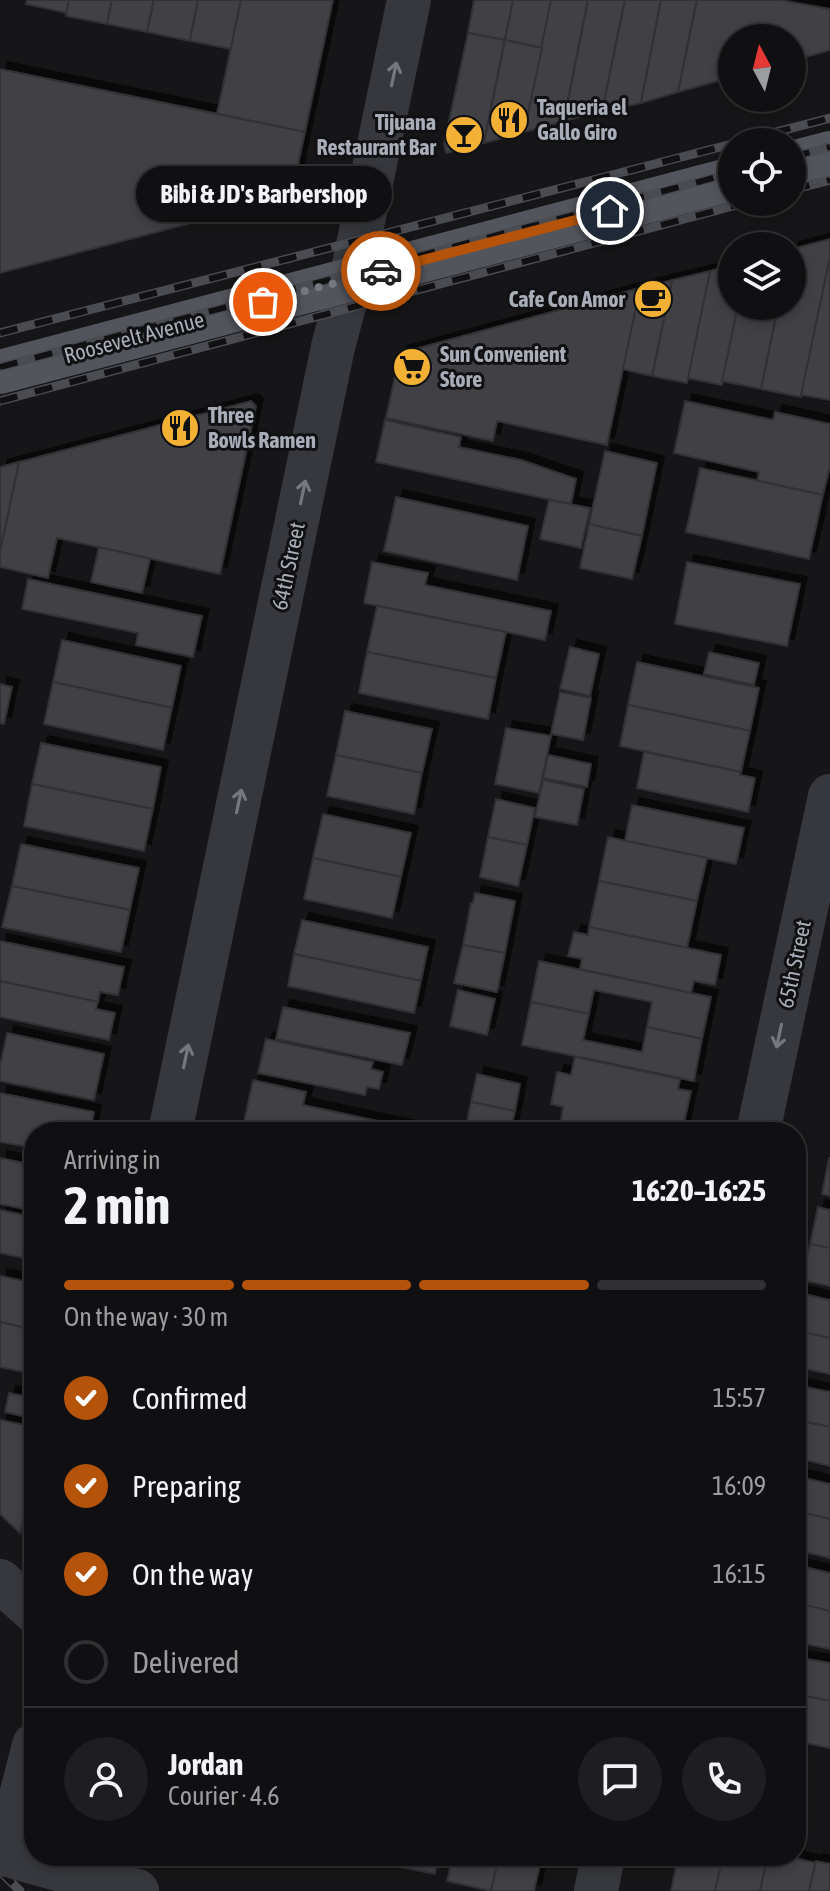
<!DOCTYPE html>
<meta charset="utf-8">
<style>
:root{--surface:#101012;--page:#1e1e20;--text:#f1f3f6;--muted:#9c9d9f;--line:#303032;--accent:#b45309}
body{margin:0;font-family:"Asap Condensed",sans-serif;background:var(--page);color:var(--text);height:100vh;display:flex;flex-direction:column;font-size:30px;white-space:nowrap}
*{box-sizing:border-box;margin:0}
p{font-size:26px;color:var(--muted)}
.icon{flex:none;width:44px;height:44px;fill:none;stroke:currentColor;stroke-width:2;stroke-linecap:round;stroke-linejoin:round}
.map{position:relative;flex:1;overflow:hidden}
.drawer{position:absolute;left:24px;top:1122px;width:782px;height:744px;display:flex;flex-direction:column;background:var(--surface);border-radius:32px;box-shadow:0 4px 12px #0003,0 0 0 2px var(--line)}
.drawer>*{flex:none}
.needle{width:52px;rotate:353deg}
.buttons{position:absolute;left:718px;top:24px;display:grid;gap:16px}
.buttons a{display:grid;place-items:center;width:88px;height:88px;border-radius:50%;background:var(--surface);box-shadow:0 4px 12px #0003,0 0 0 2px var(--line);font-size:40px}
.pin{position:absolute;display:grid;place-items:center;width:68px;height:68px;color:#fff;margin:-34px;border:4px solid #fff;border-radius:50%;box-shadow:0 2px 8px #0007}
.courier{position:absolute;display:grid;place-items:center;width:80px;height:80px;margin:-40px;border:6px solid #b45309;border-radius:50%;background:#fff;color:#222;box-shadow:0 2px 10px #0007}
.bubble{position:absolute;height:56px;border-radius:28px;background:var(--surface);box-shadow:0 4px 12px #0003,0 0 0 2px var(--line);font-size:26px;font-weight:700;line-height:56px;text-align:center}
.summary em{font-style:normal;font-weight:700}
.summary div{display:flex;flex-direction:column-reverse}
.summary{display:flex;align-items:center;justify-content:space-between;height:136px;padding:0 40px}
h1{font-size:52px;font-weight:700;line-height:60px}
.bar{display:grid;grid-template-columns:repeat(4,1fr);gap:12px 8px;align-content:center;height:96px;padding:0 40px}
.bar i{height:10px;border-radius:6px;background:var(--line)}
.bar .selected{background:var(--accent)}
.bar p{grid-column:span 4}
.line{display:flex;align-items:center;gap:20px;padding:0 40px;border-top:2px solid var(--line)}
.line div{flex:1}
.round{display:grid;place-items:center;flex:none;width:84px;height:84px;border-radius:42px;background:var(--page)}
ol{padding:0 40px;list-style:none}
li{display:flex;align-items:center;gap:24px;height:88px}
li p{margin-inline-start:auto}
li .icon{padding:8px;border-radius:50%;background:var(--accent);color:#fff;stroke-width:4}
li:last-child{color:var(--muted)}
li i{width:44px;height:44px;border:4px solid var(--line);border-radius:50%}
.map>svg:first-child{display:block}
</style>
<div class="map">
<svg width="830" height="1891" viewBox="0 0 830 1891">
<defs>
<filter id="shadow"><feDropShadow dx="7" dy="-7" stdDeviation="0" flood-color="#0009"/></filter>
</defs>
<rect width="100%" height="100%" fill="#161618"/>
<g fill="#404145" stroke="#303034" stroke-width="2" filter="url(#shadow)">
<path d="M 27,0 L 69,0 L 67,13 L 26,4 Z"/>
<path d="M 69,0 L 112,0 L 107,24 L 66,16 Z"/>
<path d="M 112,0 L 154,0 L 147,32 L 107,24 Z"/>
<path d="M 154,0 L 198,0 L 190,41 L 147,32 Z"/>
<path d="M 198,0 L 241,0 L 231,49 L 190,41 Z"/>
<path d="M 241,0 L 333,0 L 305,132 L 217,114 Z"/>
<path d="M 474,0 L 513,0 L 505,40 L 468,33 Z"/>
<path d="M 513,0 L 551,0 L 542,48 L 505,40 Z"/>
<path d="M 551,0 L 588,0 L 564,121 L 524,132 Z"/>
<path d="M 588,0 L 625,0 L 602,112 L 564,121 Z"/>
<path d="M 625,0 L 661,0 L 641,103 L 602,112 Z"/>
<path d="M 661,0 L 697,0 L 678,92 L 641,103 Z"/>
<path d="M 697,0 L 780,0 L 830,9 L 830,50 L 792,61 L 792,38 L 732,38 L 732,77 L 678,92 Z"/>
<path d="M 468,33 L 505,40 L 484,143 L 446,153 L 444,144 Z"/>
<path d="M 505,40 L 542,48 L 524,132 L 484,143 Z"/>
<path d="M 0,69 L 305,132 L 291,197 L 0,273 Z"/>
<path d="M 830,239 L 830,257 L 801,397 L 761,389 L 778,306 L 792,306 L 792,249 Z"/>
<path d="M 830,257 L 830,400 L 801,395 Z"/>
<path d="M 732,265 L 732,306 L 738,306 L 722,385 L 687,378 L 710,271 Z"/>
<path d="M 710,271 L 687,383 L 652,376 L 672,280 Z"/>
<path d="M 672,280 L 652,376 L 622,369 L 640,288 Z"/>
<path d="M 640,288 L 607,445 L 497,421 L 493,441 L 386,418 L 400,353 Z"/>
<path d="M 738,306 L 778,306 L 761,389 L 722,381 Z"/>
<path d="M 251,401 L 256,406 L 220,574 L 57,538 L 48,578 L 0,567 L 0,551 L 19,462 Z"/>
<path d="M 685,401 L 773,420 L 775,412 L 830,424 L 830,466 L 823,495 L 757,481 L 759,472 L 674,453 Z"/>
<path d="M 385,420 L 461,437 L 459,447 L 521,460 L 576,479 L 571,504 L 376,462 Z"/>
<path d="M 605,451 L 657,463 L 642,536 L 589,524 Z"/>
<path d="M 19,462 L 0,551 L 0,467 Z"/>
<path d="M 700,468 L 823,495 L 809,559 L 686,532 Z"/>
<path d="M 396,497 L 528,526 L 517,580 L 384,551 Z"/>
<path d="M 549,500 L 590,508 L 581,548 L 540,539 Z"/>
<path d="M 589,524 L 642,536 L 632,579 L 580,568 Z"/>
<path d="M 99,547 L 150,559 L 142,593 L 91,582 Z"/>
<path d="M 372,562 L 428,573 L 425,585 L 551,611 L 545,640 L 364,603 Z"/>
<path d="M 687,562 L 800,584 L 787,646 L 675,624 Z"/>
<path d="M 28,579 L 202,616 L 193,657 L 136,645 L 138,633 L 22,609 Z"/>
<path d="M 377,606 L 506,632 L 496,678 L 367,652 Z"/>
<path d="M 62,640 L 181,666 L 172,708 L 53,682 Z"/>
<path d="M 570,647 L 599,654 L 590,696 L 560,689 Z"/>
<path d="M 367,652 L 496,678 L 488,719 L 359,693 Z"/>
<path d="M 709,652 L 759,663 L 754,685 L 704,674 Z"/>
<path d="M 637,662 L 759,688 L 750,731 L 628,705 Z"/>
<path d="M 53,682 L 172,708 L 163,750 L 44,724 Z"/>
<path d="M 0,684 L 12,687 L 4,724 L 0,723 Z"/>
<path d="M 560,692 L 591,698 L 583,740 L 551,734 Z"/>
<path d="M 628,705 L 750,731 L 741,772 L 620,746 Z"/>
<path d="M 345,711 L 432,729 L 422,773 L 336,755 Z"/>
<path d="M 506,728 L 551,736 L 539,793 L 495,784 Z"/>
<path d="M 41,743 L 161,767 L 153,809 L 32,784 Z"/>
<path d="M 644,752 L 741,772 L 740,775 L 755,778 L 748,812 L 637,788 Z"/>
<path d="M 336,755 L 422,773 L 414,814 L 327,796 Z"/>
<path d="M 548,755 L 591,764 L 587,787 L 543,778 Z"/>
<path d="M 543,780 L 584,789 L 577,825 L 535,817 Z"/>
<path d="M 32,784 L 153,809 L 144,851 L 24,826 Z"/>
<path d="M 496,799 L 535,808 L 527,845 L 488,837 Z"/>
<path d="M 632,805 L 744,828 L 736,864 L 625,841 Z"/>
<path d="M 323,814 L 411,833 L 401,877 L 313,858 Z"/>
<path d="M 488,837 L 527,845 L 518,886 L 480,877 Z"/>
<path d="M 608,837 L 707,858 L 697,901 L 599,881 Z"/>
<path d="M 21,844 L 139,868 L 130,910 L 12,886 Z"/>
<path d="M 313,858 L 401,877 L 392,918 L 304,899 Z"/>
<path d="M 599,881 L 697,901 L 687,948 L 589,927 Z"/>
<path d="M 12,886 L 130,910 L 121,952 L 2,927 Z"/>
<path d="M 475,893 L 515,901 L 505,953 L 463,945 L 471,903 L 473,903 Z"/>
<path d="M 302,920 L 428,947 L 421,981 L 294,954 Z"/>
<path d="M 589,927 L 721,955 L 715,985 L 694,981 L 691,993 L 580,969 L 582,959 L 568,956 L 574,932 L 588,935 Z"/>
<path d="M 0,941 L 124,967 L 118,995 L 100,992 L 98,1002 L 0,981 Z"/>
<path d="M 463,945 L 505,953 L 497,992 L 454,983 Z"/>
<path d="M 294,954 L 421,981 L 414,1013 L 288,986 Z"/>
<path d="M 539,961 L 711,997 L 702,1039 L 647,1027 L 652,1002 L 594,990 L 589,1014 L 531,1002 Z"/>
<path d="M 0,981 L 98,1002 L 96,1009 L 115,1013 L 109,1040 L 0,1017 Z"/>
<path d="M 458,990 L 495,999 L 487,1035 L 450,1026 Z"/>
<path d="M 531,1002 L 589,1014 L 583,1040 L 642,1052 L 647,1027 L 702,1039 L 694,1081 L 522,1045 Z"/>
<path d="M 283,1007 L 410,1033 L 402,1065 L 276,1039 Z"/>
<path d="M 7,1033 L 104,1054 L 94,1100 L 0,1081 L 0,1066 Z"/>
<path d="M 266,1039 L 373,1062 L 371,1069 L 383,1072 L 379,1089 L 367,1087 L 365,1095 L 258,1073 Z"/>
<path d="M 575,1057 L 680,1079 L 678,1089 L 691,1091 L 682,1132 L 598,1132 L 599,1129 L 561,1120 L 563,1107 L 551,1104 L 557,1072 L 571,1075 Z"/>
<path d="M 477,1074 L 520,1084 L 515,1111 L 471,1102 Z"/>
<path d="M 253,1080 L 306,1092 L 303,1105 L 429,1132 L 242,1132 Z"/>
<path d="M 0,1093 L 94,1112 L 90,1132 L 34,1132 L 34,1148 L 0,1142 Z"/>
<path d="M 471,1102 L 515,1111 L 510,1132 L 492,1132 L 466,1127 Z"/>
<path d="M 0,1158 L 34,1165 L 34,1211 L 0,1204 Z"/>
<path d="M 829,1158 L 830,1158 L 830,1196 L 822,1194 Z"/>
<path d="M 818,1207 L 830,1210 L 830,1248 L 810,1244 Z"/>
<path d="M 0,1210 L 34,1217 L 34,1260 L 0,1253 Z"/>
<path d="M 810,1244 L 830,1248 L 830,1286 L 802,1280 Z"/>
<path d="M 0,1276 L 34,1283 L 34,1330 L 0,1322 Z"/>
<path d="M 800,1293 L 830,1300 L 830,1338 L 802,1332 L 803,1326 L 796,1325 L 796,1311 Z"/>
<path d="M 0,1322 L 34,1330 L 34,1374 L 0,1367 Z"/>
<path d="M 802,1332 L 830,1338 L 830,1374 L 796,1367 Z"/>
<path d="M 796,1385 L 830,1392 L 830,1427 L 796,1420 Z"/>
<path d="M 9,1393 L 34,1398 L 34,1419 L 5,1412 Z"/>
<path d="M 0,1420 L 34,1427 L 34,1468 L 20,1533 L 0,1514 Z"/>
<path d="M 796,1420 L 830,1427 L 830,1466 L 796,1458 Z"/>
<path d="M 796,1476 L 830,1484 L 830,1519 L 796,1511 Z"/>
<path d="M 796,1511 L 830,1519 L 830,1558 L 796,1550 Z"/>
<path d="M 796,1565 L 830,1573 L 830,1611 L 796,1603 Z"/>
<path d="M 796,1603 L 830,1611 L 830,1649 L 796,1642 Z"/>
<path d="M 796,1657 L 830,1663 L 830,1701 L 796,1694 Z"/>
<path d="M 796,1694 L 830,1701 L 830,1748 L 796,1741 Z"/>
<path d="M 349,1856 L 393,1856 L 391,1865 Z"/>
<path d="M 393,1856 L 439,1856 L 435,1874 L 391,1865 Z"/>
<path d="M 453,1856 L 499,1856 L 491,1891 L 447,1881 Z"/>
<path d="M 499,1856 L 542,1856 L 534,1891 L 491,1891 Z"/>
<path d="M 678,1856 L 723,1856 L 715,1891 L 671,1891 Z"/>
<path d="M 723,1856 L 768,1856 L 760,1891 L 715,1891 Z"/>
<path d="M 768,1856 L 786,1856 L 816,1863 L 809,1891 L 760,1891 Z"/>
<path d="M 816,1861 L 830,1864 L 830,1891 L 809,1891 Z"/>
</g>
<g fill="none" stroke-linecap="round" stroke-linejoin="round">
<g stroke="#37383d" stroke-width="44">
<path d="M 170,1132 L 333,347 L 351,279 L 409,0"/>
<path d="M 758,1132 L 830,796"/>
<path d="M 0,1581 L 34,1611"/>
<path d="M 22,1792 L 34,1745"/>
<path d="M 596,1891 L 603,1856"/>
</g>
<g stroke="#53555c" stroke-width="44">
<path d="M 792,163 L 830,153"/>
<path d="M 0,372 L 732,179"/>
</g>
<g stroke="#4a4c52" stroke-width="9">
<g id="rail">
<path d="M 738,142 L 830,118"/>
<path d="M 792,157 L 830,147"/>
<path d="M 792,190 L 830,180"/>
<path d="M 0,333 L 732,144"/>
<path d="M 0,367 L 732,173"/>
<path d="M 0,401 L 748,202"/>
<path d="M 0,1827 L 66,1891"/>
<path d="M 0,1871 L 20,1891"/>
</g>
</g>
<use href="#rail" stroke="#111113" stroke-width="6" stroke-dasharray="18" stroke-linecap="butt"/>
<g stroke="#37383d" stroke-width="44">
<path d="M 0,1853 L 137,1891"/>
<path d="M 3,1854 L 22,1792"/>
</g>
</g>
<defs><path id="oneway-shaft" d="M-6 0H5M1.5-3L5.5 0L1.5 3" fill="none" stroke-width="1.6" stroke-linecap="round" stroke-linejoin="round" transform="scale(2)"/></defs>
<g stroke="#757881">
<use href="#oneway-shaft" transform="translate(394 74) rotate(-78)"/>
<use href="#oneway-shaft" transform="translate(303 492) rotate(-78)"/>
<use href="#oneway-shaft" transform="translate(239 801) rotate(-78)"/>
<use href="#oneway-shaft" transform="translate(779 1036) rotate(102)"/>
<use href="#oneway-shaft" transform="translate(186 1056) rotate(-78)"/>
</g>
<g fill="none" stroke-linecap="round" stroke-linejoin="round">
<path stroke="#757880" stroke-width="8" stroke-dasharray="0 14.4" d="M 263,302 L 381,271"/>
<path stroke="#b45309" stroke-width="10" d="M 381,271 L 610,211"/>
</g>
<defs>
<g id="restaurant-disc" transform="scale(2)"><circle r="9.5" fill="#f2b134" stroke="#111113"/><path d="M-5-6h1v4h1v-4h1v4h1v-4h1v5L-1.5 .5V6h-2V.5L-5-1ZM5-6V6H3V1.5H1.5Q1.5-4 5-6Z" fill="#111"/></g>
<g id="bar-disc" transform="scale(2)"><circle r="9.5" fill="#f2b134" stroke="#111113"/><path d="M-6-5H6L.8 .8V4.5H3.5V6h-7V4.5H-.8V.8Z" fill="#111"/></g>
<g id="cafe-disc" transform="scale(2)"><circle r="9.5" fill="#f2b134" stroke="#111113"/><path d="M-5.5-4.5H6V0H3Q3 3.5 0 3.5H-2.5Q-5.5 3.5-5.5 0ZM3-3.2v2h1.7v-2ZM-6 4.5H4V6H-6Z" fill="#111"/></g>
<g id="supermarket-disc" transform="scale(2)"><circle r="9.5" fill="#f2b134" stroke="#111113"/><path d="M-6-5.5h2.5l.6 2H6L4.5 2H-2.5L-4.4-4H-6ZM-1.5 3.2a1.3 1.3 0 1 0 .1 0ZM3 3.2a1.3 1.3 0 1 0 .1 0Z" fill="#111"/></g>
</defs>
<g fill-rule="evenodd">
<use href="#restaurant-disc" x="509" y="120"/>
<use href="#bar-disc" x="464" y="135"/>
<use href="#cafe-disc" x="653" y="299"/>
<use href="#supermarket-disc" x="412" y="367"/>
<use href="#restaurant-disc" x="180" y="428"/>
</g>
<g text-anchor="middle" dominant-baseline="central" stroke-width="6" stroke-linejoin="round" paint-order="stroke">
<g font-size="22" font-weight="bold" fill="#a8adb8" stroke="#111113" text-anchor="start">
<text x="537" y="107">Taqueria el<tspan x="537" dy="25">Gallo Giro</tspan></text>
<text x="436" y="122" text-anchor="end">Tijuana<tspan x="436" dy="25">Restaurant Bar</tspan></text>
<text x="625" y="299" text-anchor="end">Cafe Con Amor</text>
<text x="440" y="354">Sun Convenient<tspan x="440" dy="25">Store</tspan></text>
<text x="208" y="415">Three<tspan x="208" dy="25">Bowls Ramen</tspan></text>
</g>
<g font-size="22" fill="#a8adb8" stroke="#111113">
<text transform="translate(134 337) rotate(-15)">Roosevelt Avenue</text>
<text transform="translate(288 566) rotate(-78)">64th Street</text>
<text transform="translate(794 964) rotate(-78)">65th Street</text>
</g>
</g>
</svg>
<div class="buttons">
<a><svg class="needle" viewBox="-14 -14 28 28"><path d="M0-13l5 13h-10z" fill="#e53935"/><path d="M0 13l5-13h-10z" fill="#9c9d9f"/></svg></a>
<a><svg class="icon" aria-label="locate" viewBox="0 0 24 24"><circle cx="12" cy="12" r="6"/><path d="M12 2v4M12 18v4M2 12h4M18 12h4"/></svg></a>
<a><svg class="icon" aria-label="layers" viewBox="0 0 24 24"><path d="M12 4l9 5-9 5-9-5zM3 14l9 5 9-5"/></svg></a>
</div>
<div class="pin" style="left:263px;top:302px;background:#ea580c"><svg class="icon" aria-label="bag" viewBox="0 0 24 24"><path d="M5 8h14l-1 12H6zM9 8a3 3 0 0 1 6 0"/></svg></div>
<div class="pin" style="left:610px;top:211px;background:#1f2937"><svg class="icon" aria-label="home" viewBox="0 0 24 24"><path d="M3 11l9-7 9 7M6 9v11h12V9"/></svg></div>
<div class="courier" style="left:381px;top:271px"><svg class="icon" aria-label="car" viewBox="0 0 24 24"><path d="M5 17H2v-5l4-1 3-4h7l3 4 3 1v5h-3M9 17h6M6 11h13"/><circle cx="7" cy="17" r="2"/><circle cx="17" cy="17" r="2"/></svg></div>
<div class="bubble" style="left:136px;top:166px;width:256px">Bibi &amp; JD's Barbershop</div>
<section class="drawer">
<div class="summary"><div><h1>2 min</h1><p>Arriving in</p></div><em>16:20–16:25</em></div>
<div class="bar"><i class="selected"></i><i class="selected"></i><i class="selected"></i><i></i><p>On the way · 30 m</p></div>
<ol>
<li><svg class="icon" aria-label="check" viewBox="0 0 24 24"><path d="M5 12l5 5 9-10"/></svg>Confirmed<p>15:57</p></li>
<li><svg class="icon" aria-label="check" viewBox="0 0 24 24"><path d="M5 12l5 5 9-10"/></svg>Preparing<p>16:09</p></li>
<li><svg class="icon" aria-label="check" viewBox="0 0 24 24"><path d="M5 12l5 5 9-10"/></svg>On the way<p>16:15</p></li>
<li><i></i>Delivered</li>
</ol>
<div class="line" style="height:144px"><a class="round"><svg class="icon" aria-label="person" viewBox="0 0 24 24"><circle cx="12" cy="8" r="4"/><path d="M4 21q1-7 8-7t8 7"/></svg></a><div><b>Jordan</b><p>Courier · 4.6</p></div><a class="round"><svg class="icon" aria-label="chat" viewBox="0 0 24 24"><path d="M4 5h16v11H9l-5 4z"/></svg></a><a class="round"><svg class="icon" aria-label="phone" viewBox="0 0 24 24"><path d="M5 4h4l2 5-3 2q2 4 5 5l2-3 5 2v4C11 20 4 13 5 4z"/></svg></a></div>
</section>
</div>
